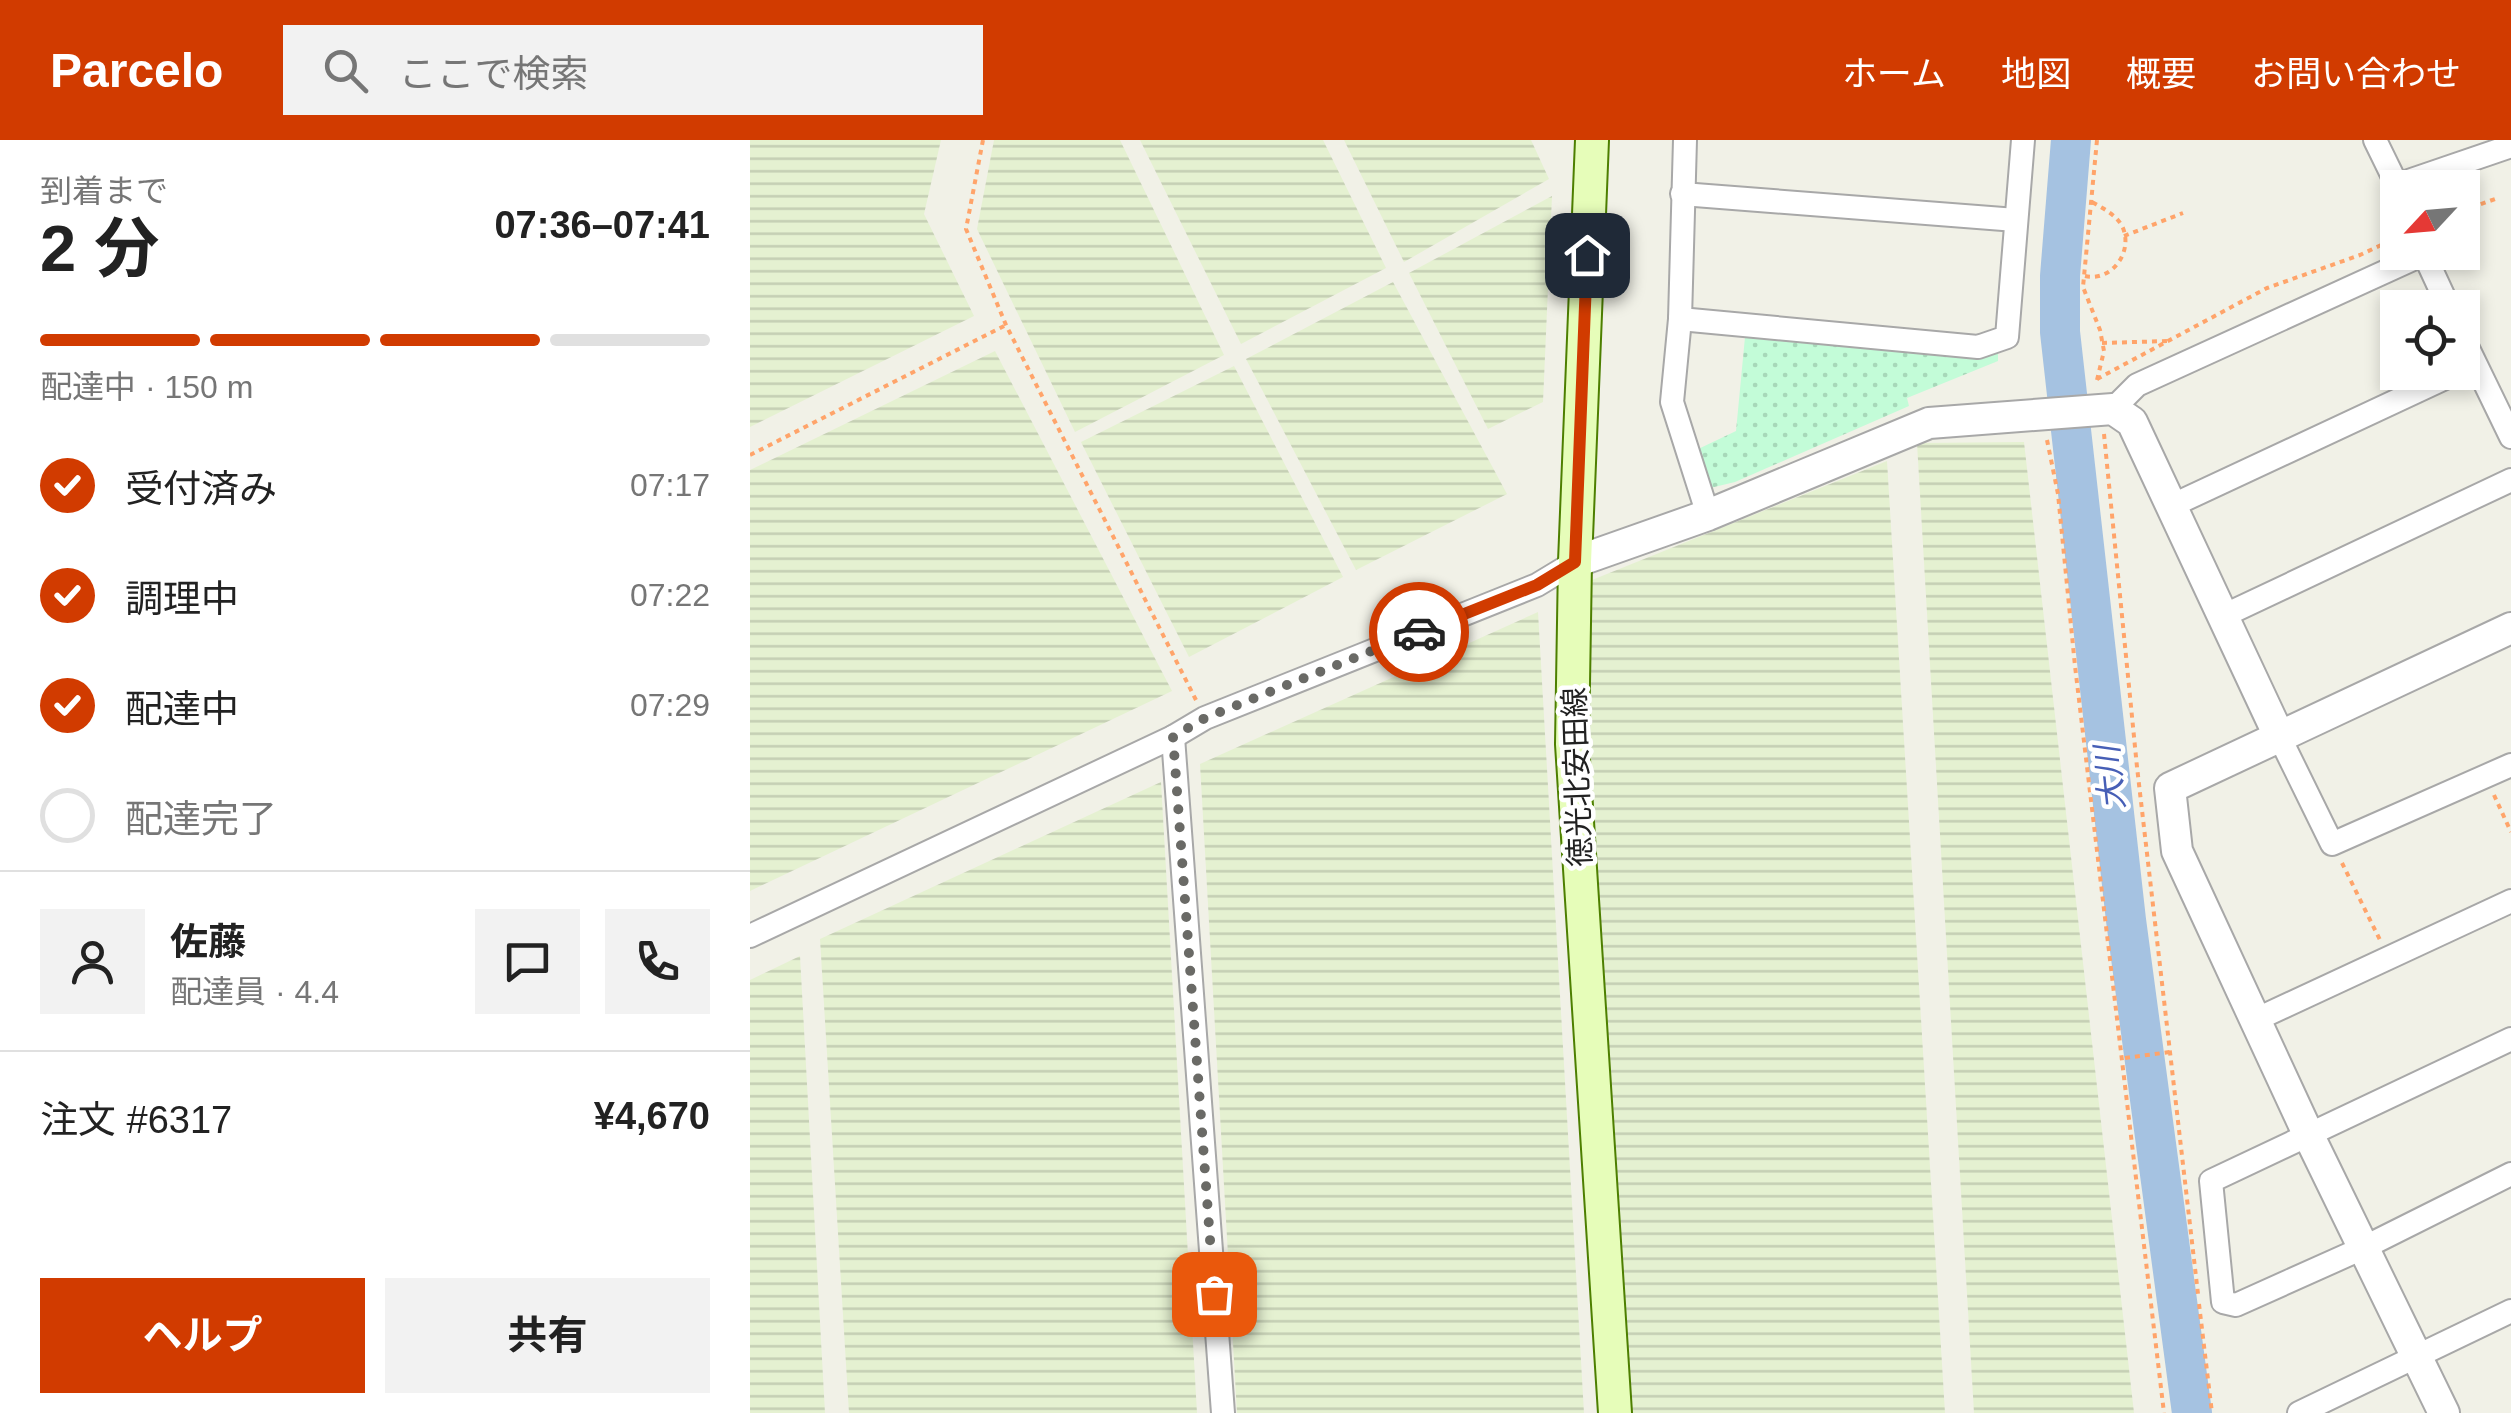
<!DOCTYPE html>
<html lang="ja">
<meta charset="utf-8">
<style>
:root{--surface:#fff;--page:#f2f2f2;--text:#222;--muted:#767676;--line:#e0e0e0;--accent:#d13b00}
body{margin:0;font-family:Helvetica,"Noto Sans JP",sans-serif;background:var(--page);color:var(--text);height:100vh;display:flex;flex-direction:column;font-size:38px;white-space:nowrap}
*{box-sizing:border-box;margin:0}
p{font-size:32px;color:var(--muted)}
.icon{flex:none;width:55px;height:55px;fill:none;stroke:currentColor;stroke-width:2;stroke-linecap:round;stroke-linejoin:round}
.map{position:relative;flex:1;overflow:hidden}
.drawer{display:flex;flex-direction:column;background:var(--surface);width:750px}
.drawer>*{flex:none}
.needle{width:65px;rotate:244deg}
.fabs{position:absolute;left:1630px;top:30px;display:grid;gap:20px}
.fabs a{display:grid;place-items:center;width:100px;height:100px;border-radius:0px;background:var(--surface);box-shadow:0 5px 15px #0003;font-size:50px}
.pin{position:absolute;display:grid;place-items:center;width:85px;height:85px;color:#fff;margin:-42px;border-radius:20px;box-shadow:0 5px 15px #0006}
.courier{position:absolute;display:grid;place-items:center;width:100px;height:100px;margin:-50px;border:8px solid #d13b00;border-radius:50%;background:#fff;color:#222;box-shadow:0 2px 12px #0007}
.headline em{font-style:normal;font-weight:700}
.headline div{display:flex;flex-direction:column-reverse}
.headline{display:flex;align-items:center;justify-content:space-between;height:170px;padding:0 40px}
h1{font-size:65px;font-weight:700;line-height:75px}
.bar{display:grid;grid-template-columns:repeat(4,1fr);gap:15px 10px;align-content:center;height:120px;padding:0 40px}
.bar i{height:12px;border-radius:8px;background:var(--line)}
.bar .active{background:var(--accent)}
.bar p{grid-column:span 4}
.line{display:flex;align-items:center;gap:25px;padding:0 40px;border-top:2px solid var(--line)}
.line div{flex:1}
.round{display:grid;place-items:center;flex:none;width:105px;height:105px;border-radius:0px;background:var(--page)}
ol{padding:0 40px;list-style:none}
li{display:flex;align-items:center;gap:30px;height:110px}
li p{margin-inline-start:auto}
li .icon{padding:10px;border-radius:50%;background:var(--accent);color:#fff;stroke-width:4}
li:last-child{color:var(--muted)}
li i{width:55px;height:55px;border:5px solid var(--line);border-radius:50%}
.action{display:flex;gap:20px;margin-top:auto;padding:20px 40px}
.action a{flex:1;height:115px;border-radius:0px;background:var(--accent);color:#fff;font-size:40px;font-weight:700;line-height:115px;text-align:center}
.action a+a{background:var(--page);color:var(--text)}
header{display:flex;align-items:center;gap:60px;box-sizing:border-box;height:140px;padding:0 50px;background:var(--accent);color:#fff}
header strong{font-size:48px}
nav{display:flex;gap:55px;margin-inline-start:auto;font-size:35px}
.search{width:700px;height:90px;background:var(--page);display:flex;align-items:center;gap:25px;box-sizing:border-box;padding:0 35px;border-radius:0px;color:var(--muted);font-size:38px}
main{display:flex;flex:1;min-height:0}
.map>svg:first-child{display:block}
</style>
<header>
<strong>Parcelo</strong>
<div class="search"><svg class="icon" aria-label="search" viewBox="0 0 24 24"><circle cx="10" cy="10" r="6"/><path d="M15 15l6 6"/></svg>ここで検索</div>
<nav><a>ホーム</a><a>地図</a><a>概要</a><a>お問い合わせ</a></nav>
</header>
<main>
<section class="drawer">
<div class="headline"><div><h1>2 分</h1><p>到着まで</p></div><em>07:36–07:41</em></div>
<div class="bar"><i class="active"></i><i class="active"></i><i class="active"></i><i></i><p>配達中 · 150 m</p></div>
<ol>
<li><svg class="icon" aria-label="check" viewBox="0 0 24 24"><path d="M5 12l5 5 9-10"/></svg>受付済み<p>07:17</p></li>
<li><svg class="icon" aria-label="check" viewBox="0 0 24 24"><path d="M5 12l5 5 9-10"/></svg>調理中<p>07:22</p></li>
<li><svg class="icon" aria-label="check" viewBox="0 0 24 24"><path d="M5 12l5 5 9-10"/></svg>配達中<p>07:29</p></li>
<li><i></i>配達完了</li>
</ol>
<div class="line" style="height:180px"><a class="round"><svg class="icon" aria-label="person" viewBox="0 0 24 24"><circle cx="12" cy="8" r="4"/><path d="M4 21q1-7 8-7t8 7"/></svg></a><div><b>佐藤</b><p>配達員 · 4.4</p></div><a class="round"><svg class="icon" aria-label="chat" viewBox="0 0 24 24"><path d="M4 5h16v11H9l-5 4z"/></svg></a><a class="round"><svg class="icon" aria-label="phone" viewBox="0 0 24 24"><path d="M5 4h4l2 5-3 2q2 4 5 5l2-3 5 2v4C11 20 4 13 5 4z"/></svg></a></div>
<div class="line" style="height:130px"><div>注文 #6317</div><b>¥4,670</b></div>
<div class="action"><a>ヘルプ</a><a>共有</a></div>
</section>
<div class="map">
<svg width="1761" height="1273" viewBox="0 0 1761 1273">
<defs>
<pattern id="farmland-rules" width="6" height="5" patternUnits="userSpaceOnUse" patternTransform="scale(2.5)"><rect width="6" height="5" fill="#e5f1d1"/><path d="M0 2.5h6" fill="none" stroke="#c4ceb3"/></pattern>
<pattern id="park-dots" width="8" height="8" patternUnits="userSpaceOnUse" patternTransform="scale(2.5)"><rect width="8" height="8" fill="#c3fcd8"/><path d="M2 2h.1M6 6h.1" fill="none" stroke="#a7d8b9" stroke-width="1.8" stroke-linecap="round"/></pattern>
</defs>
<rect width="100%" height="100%" fill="#f1f1e7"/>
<g fill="url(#farmland-rules)">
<path d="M 0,0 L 191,0 L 174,74 L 224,176 L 0,287 Z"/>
<path d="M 244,0 L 370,0 L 474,215 L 325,292 L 227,89 Z"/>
<path d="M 390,0 L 573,0 L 636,128 L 491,204 Z"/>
<path d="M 594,0 L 781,0 L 799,39 L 654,122 Z"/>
<path d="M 802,56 L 793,262 L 738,289 L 659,133 Z"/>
<path d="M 643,142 L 757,354 L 606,430 L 496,219 Z"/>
<path d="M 245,211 L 422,551 L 0,751 L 0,330 Z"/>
<path d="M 484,226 L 593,437 L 439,517 L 331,302 Z"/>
<path d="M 1274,302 L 1384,1273 L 1224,1273 L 1167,303 Z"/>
<path d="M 1137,321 L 1195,1273 L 880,1273 L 838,612 L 842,440 Z"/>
<path d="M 788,472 L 834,1273 L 487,1273 L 450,624 Z"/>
<path d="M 411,642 L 447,1273 L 99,1273 L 70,799 Z"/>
<path d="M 50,816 L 75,1273 L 0,1273 L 0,840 Z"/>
</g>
<path fill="url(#park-dots)" d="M 995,197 L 1248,213 L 1248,221 L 1157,258 L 1159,266 L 985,342 L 956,349 L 944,311 L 986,291 Z"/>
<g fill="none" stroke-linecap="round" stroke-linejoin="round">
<path stroke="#a5c2e1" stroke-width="40" d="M 1321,0 L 1310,136 L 1310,192 L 1376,780 L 1442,1273"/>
<g stroke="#a8a8a8" stroke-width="26">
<g id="minor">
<path d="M 935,0 L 930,179 L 922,262 L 958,375"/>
<path d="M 1625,0 L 1647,45 L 1761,6"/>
<path d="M 932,54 L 1266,80"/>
<path d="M 930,179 L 1228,207 L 1257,197 L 1273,0"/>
<path d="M 1712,196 L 1761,297"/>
<path d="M 1363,269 L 1387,245 L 1674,114 L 1699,168"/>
<path d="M 1421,366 L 1708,232"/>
<path d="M 1473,476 L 1761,340"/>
<path d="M 1529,596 L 1582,704 L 1761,625"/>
<path d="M 423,597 L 473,1273"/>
<path d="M 0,796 L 423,597 L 455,578 L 787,445 L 825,422"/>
<path d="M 1505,880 L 1761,761"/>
<path d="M 1761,899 L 1461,1041 L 1473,1162 L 1486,1165 L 1613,1108 L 1761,1034"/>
<path d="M 1549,1273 L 1761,1171"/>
</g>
</g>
<g stroke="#a8a8a8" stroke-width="34">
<g id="tertiary">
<path d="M 825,422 L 958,375 L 1179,283 L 1363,269 L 1382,282 L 1529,596"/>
<path d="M 1694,1273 L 1559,996 L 1427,711 L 1420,648 L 1761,488"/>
</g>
</g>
<g stroke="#4d7f00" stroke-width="36">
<path id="secondary" d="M 842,0 L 825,422 L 822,604 L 865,1273"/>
</g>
<g stroke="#ffa46a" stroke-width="4" stroke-dasharray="5 5" stroke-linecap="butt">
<path d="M 233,0 L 216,89 L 256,185 L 446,560"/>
<path d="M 1712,71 L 1745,59"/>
<path d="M 1374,96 L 1433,73"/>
<path d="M 1335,136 C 1361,142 1383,113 1373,88 C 1367,75 1354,69 1342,62"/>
<path d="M 1352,203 L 1418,201"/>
<path d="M 1347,239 L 1517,148 L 1610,115 L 1648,97"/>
<path d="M 1347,240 L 1354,211 L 1350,190 L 1333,147 L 1347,0"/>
<path d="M 1354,294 L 1387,627 L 1448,1154"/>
<path d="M 1297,300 L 1308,354 L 1325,526 L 1414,1273"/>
<path d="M 0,315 L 256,185"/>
<path d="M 1744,655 L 1761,692"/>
<path d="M 1592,723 L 1630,800"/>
<path d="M 1375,918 L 1420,912"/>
<path d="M 1449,1164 L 1462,1273"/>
</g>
<use href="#minor" stroke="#fff" stroke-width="22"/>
<use href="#tertiary" stroke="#fff" stroke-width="30"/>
<use href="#secondary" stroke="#e6fdb9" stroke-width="32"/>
</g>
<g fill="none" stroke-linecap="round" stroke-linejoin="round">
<path stroke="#6a6a66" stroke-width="10" stroke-dasharray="0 18" d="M 464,1154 L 423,597 L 455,578 L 669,492"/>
<path stroke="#d13b00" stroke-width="12" d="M 669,492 L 787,445 L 825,422 L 837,115"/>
</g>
<g text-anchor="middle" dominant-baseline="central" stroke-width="9" stroke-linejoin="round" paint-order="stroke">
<g font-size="30" fill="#212121" stroke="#fff">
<text transform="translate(827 637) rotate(-92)">徳光北安田線</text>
</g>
<g font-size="32" font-style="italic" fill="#475fb6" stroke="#fff">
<text transform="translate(1360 638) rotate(-96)">大川</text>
</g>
</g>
</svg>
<div class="fabs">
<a><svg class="needle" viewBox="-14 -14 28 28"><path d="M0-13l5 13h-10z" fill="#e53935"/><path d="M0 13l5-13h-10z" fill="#767676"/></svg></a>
<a><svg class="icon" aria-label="locate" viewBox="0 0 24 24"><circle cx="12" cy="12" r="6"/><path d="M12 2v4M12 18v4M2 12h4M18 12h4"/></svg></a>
</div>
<div class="pin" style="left:464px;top:1154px;background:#ea580c"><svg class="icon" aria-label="bag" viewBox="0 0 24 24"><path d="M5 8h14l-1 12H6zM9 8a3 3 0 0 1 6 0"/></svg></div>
<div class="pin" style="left:837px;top:115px;background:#1f2937"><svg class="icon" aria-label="home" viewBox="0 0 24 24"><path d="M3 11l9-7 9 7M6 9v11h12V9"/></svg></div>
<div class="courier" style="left:669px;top:492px"><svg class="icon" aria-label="car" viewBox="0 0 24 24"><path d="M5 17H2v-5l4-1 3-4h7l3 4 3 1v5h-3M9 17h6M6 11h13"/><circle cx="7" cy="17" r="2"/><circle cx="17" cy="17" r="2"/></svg></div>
</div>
</main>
